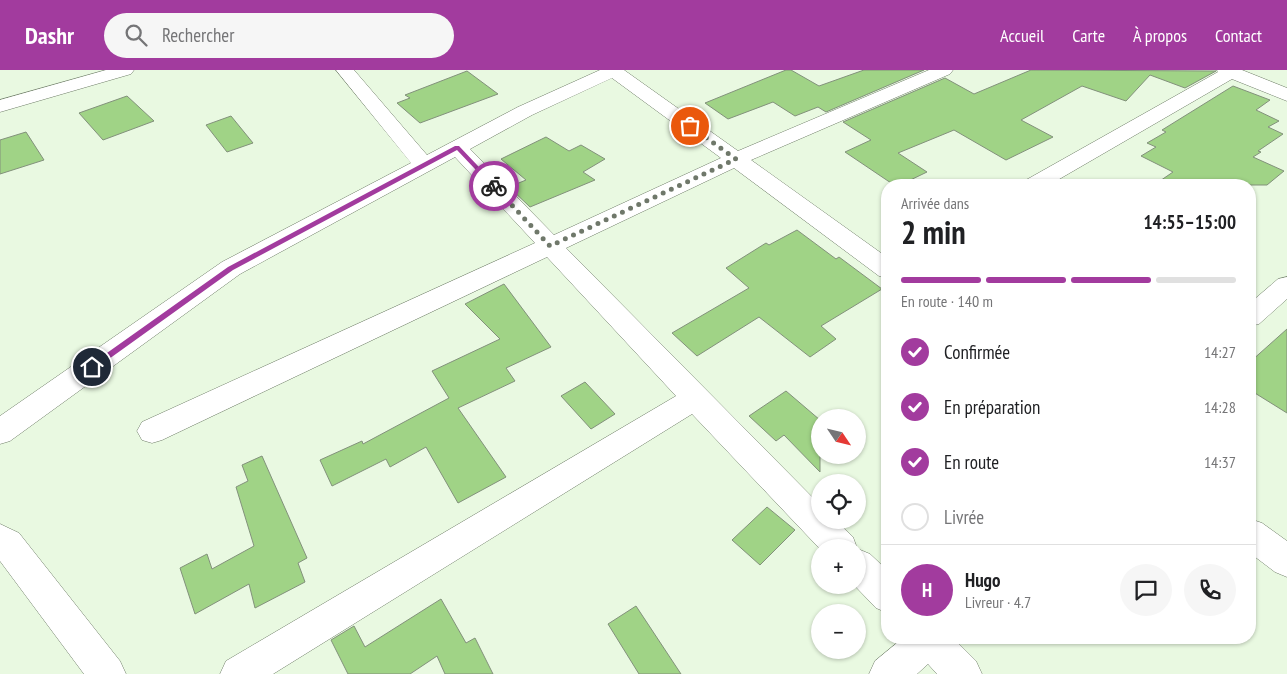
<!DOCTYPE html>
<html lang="fr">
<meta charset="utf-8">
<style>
:root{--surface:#fff;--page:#f6f6f6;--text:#202124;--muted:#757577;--line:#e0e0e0;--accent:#a23b9e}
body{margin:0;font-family:"PT Sans Narrow",sans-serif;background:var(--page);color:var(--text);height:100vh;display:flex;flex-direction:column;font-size:19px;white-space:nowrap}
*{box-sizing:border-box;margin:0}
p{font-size:16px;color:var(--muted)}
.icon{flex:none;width:28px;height:28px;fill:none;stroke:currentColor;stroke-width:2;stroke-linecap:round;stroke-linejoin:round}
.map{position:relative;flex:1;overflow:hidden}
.panel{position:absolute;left:881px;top:109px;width:375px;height:465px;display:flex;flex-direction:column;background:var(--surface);border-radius:20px;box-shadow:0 1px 4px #0004}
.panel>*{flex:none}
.needle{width:32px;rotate:125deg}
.fabs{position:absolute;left:811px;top:339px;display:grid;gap:10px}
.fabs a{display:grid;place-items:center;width:55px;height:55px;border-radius:50%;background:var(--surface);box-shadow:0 1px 4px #0004;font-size:25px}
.pin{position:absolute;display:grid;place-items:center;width:42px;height:42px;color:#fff;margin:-21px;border:2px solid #fff;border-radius:50%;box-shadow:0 1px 5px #0007}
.courier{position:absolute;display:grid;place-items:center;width:50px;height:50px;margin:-25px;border:4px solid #a23b9e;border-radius:50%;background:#fff;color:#222;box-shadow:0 1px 6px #0007}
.summary em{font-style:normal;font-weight:700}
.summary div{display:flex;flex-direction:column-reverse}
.summary{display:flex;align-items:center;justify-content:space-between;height:85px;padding:0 20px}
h1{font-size:32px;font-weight:700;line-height:38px}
.bar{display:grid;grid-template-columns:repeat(4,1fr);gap:8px 5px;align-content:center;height:60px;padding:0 20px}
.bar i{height:6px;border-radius:4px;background:var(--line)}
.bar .selected{background:var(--accent)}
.bar p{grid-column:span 4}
.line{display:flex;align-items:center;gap:12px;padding:0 20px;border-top:1px solid var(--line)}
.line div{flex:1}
.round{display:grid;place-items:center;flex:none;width:52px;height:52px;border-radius:26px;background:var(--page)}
ol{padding:0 20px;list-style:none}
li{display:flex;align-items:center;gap:15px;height:55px}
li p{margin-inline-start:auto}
li .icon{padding:5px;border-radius:50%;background:var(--accent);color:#fff;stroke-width:4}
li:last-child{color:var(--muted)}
li i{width:28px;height:28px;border:2px solid var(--line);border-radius:50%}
header{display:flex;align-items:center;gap:30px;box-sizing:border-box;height:70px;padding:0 25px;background:var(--accent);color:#fff}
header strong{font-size:24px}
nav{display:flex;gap:28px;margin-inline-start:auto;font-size:18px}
.search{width:350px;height:45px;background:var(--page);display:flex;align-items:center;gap:12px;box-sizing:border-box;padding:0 18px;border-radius:28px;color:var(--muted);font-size:19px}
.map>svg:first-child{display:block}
</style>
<header>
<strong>Dashr</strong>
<div class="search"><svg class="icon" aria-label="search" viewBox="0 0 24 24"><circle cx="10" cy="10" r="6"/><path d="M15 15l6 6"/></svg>Rechercher</div>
<nav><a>Accueil</a><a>Carte</a><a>À propos</a><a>Contact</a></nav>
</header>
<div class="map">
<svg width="1287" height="604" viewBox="0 0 1287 604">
<rect width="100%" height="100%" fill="#e9f9e1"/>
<g fill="#a0d386" stroke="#82917b">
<path d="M 786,0 L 791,0 L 819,16 L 864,0 L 924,0 L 826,42 L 818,37 L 795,46 L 773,32 L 728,49 L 705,33 Z"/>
<path d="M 1031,0 L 1216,1 L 1185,18 L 1150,5 L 1126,31 L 1082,16 L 1021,50 L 1053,67 L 1006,90 L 954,60 L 898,83 L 927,102 L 900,115 L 894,115 L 845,82 L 871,70 L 843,52 L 945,8 L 974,24 Z"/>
<path d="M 467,1 L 498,24 L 420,53 L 397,33 L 410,28 L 405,25 Z"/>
<path d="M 1233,16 L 1270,30 L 1256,40 L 1279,51 L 1268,57 L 1283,64 L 1258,81 L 1261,82 L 1253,87 L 1284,101 L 1267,115 L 1154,115 L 1173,102 L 1141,86 L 1156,77 L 1147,73 L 1166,62 L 1162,60 Z"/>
<path d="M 127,26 L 154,51 L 103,70 L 79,43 Z"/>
<path d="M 231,46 L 253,73 L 227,82 L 206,55 Z"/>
<path d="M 26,62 L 44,90 L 0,104 L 0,70 Z"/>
<path d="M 546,67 L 569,81 L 581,75 L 605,89 L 583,102 L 595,110 L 530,137 L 509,117 L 526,110 L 501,89 Z"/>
<path d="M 797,160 L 836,189 L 839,187 L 882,219 L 821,256 L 836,269 L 810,287 L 759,247 L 697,286 L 672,263 L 749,218 L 726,198 L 766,173 L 769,175 Z"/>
<path d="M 504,214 L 551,277 L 506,298 L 515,311 L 458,338 L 506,407 L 458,433 L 426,377 L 390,397 L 386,389 L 332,416 L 320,390 L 362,371 L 363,374 L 449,328 L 432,301 L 500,269 L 465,234 Z"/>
<path d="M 1287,259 L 1287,343 L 1250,320 L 1250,292 Z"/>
<path d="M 585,312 L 615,344 L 591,359 L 561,326 Z"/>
<path d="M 786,321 L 820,350 L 820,402 L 784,365 L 776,371 L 749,346 Z"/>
<path d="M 262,386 L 307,488 L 298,493 L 305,512 L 255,538 L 249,514 L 195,544 L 180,498 L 207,484 L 212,499 L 254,476 L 236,417 L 248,411 L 242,395 Z"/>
<path d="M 767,437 L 795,460 L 760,495 L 732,470 Z"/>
<path d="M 441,529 L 466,573 L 475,568 L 493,604 L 445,604 L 437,586 L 410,604 L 348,604 L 331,570 L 354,556 L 365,577 Z"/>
<path d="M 636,536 L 681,604 L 639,604 L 608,554 Z"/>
</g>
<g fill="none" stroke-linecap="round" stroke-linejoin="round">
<g stroke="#6e7c67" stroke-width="1">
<g id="minor">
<path d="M 106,0 L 134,0 L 131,4 L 0,42 L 0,30 Z"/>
<path d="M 336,0 L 354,0 L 427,85 L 518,37 L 600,0 L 624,0 L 738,81 L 929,0 L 953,0 L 950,4 L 751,90 L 888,188 L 888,208 L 879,206 L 734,98 L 566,178 L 820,435 L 820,450 L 835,450 L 853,467 L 857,478 L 820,478 L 820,479 L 692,344 L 273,604 L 220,604 L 226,591 L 676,326 L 547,187 L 162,370 L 152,373 L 142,370 L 137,361 L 142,352 L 535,173 L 455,87 L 240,204 L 10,371 L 0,374 L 0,346 L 222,192 L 411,93 ZM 612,8 L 721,88 L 554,165 L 470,79 L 532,45 Z"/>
<path d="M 1217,0 L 1242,0 L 1287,18 L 1287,31 L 1232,9 L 1049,115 L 1023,115 L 1026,110 L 1218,2 Z"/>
<path d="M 1287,207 L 1287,229 L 1259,254 L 1250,256 L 1250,233 L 1278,209 Z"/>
<path d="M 1250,449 L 1262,453 L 1287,471 L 1287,507 L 1275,502 L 1250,483 Z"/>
<path d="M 0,454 L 19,463 L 120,591 L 126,604 L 84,604 L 0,491 Z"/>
<path d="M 858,479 L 870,484 L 888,501 L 888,543 L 876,538 L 854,515 L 858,515 Z"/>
<path d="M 903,568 L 953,568 L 976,591 L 982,604 L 937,604 L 928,594 L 917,604 L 869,604 L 875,591 Z"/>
</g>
</g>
<use href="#minor" fill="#fff" fill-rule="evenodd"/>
</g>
<path fill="#a23b9e" d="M 455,76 L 459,76 L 496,115 L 496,117 L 492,117 L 457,80 L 233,200 L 95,299 L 90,299 L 90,295 L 228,197 Z"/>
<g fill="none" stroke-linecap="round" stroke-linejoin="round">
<path stroke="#6f786a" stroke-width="5" stroke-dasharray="0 9" d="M 494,116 L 550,176 L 736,89 L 690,56"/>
</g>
</svg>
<div class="fabs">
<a><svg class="needle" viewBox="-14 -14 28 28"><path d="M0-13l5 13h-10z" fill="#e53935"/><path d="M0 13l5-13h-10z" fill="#757577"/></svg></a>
<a><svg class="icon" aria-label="locate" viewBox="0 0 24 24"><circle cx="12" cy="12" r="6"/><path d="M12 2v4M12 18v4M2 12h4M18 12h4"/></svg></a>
<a>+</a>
<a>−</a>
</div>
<div class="pin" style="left:690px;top:56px;background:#ea580c"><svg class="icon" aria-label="bag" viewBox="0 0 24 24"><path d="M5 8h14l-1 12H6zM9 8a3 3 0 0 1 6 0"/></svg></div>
<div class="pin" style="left:92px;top:297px;background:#1f2937"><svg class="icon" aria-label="home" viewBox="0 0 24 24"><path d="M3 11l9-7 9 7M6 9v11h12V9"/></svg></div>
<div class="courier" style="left:494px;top:116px"><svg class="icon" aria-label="bike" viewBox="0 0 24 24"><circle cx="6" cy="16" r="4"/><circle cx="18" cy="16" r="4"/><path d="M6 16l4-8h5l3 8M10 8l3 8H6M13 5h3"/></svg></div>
<section class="panel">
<div class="summary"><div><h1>2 min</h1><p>Arrivée dans</p></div><em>14:55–15:00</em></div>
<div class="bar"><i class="selected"></i><i class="selected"></i><i class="selected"></i><i></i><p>En route · 140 m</p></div>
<ol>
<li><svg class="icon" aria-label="check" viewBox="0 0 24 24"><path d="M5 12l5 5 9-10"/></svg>Confirmée<p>14:27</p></li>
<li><svg class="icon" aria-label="check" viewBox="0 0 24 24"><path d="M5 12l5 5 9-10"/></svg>En préparation<p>14:28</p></li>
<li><svg class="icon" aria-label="check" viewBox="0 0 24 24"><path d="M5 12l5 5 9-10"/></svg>En route<p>14:37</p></li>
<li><i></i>Livrée</li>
</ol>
<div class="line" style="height:90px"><b class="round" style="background:var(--accent);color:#fff">H</b><div><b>Hugo</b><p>Livreur · 4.7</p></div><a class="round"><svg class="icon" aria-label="chat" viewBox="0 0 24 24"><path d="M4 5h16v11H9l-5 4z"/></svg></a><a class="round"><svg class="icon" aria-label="phone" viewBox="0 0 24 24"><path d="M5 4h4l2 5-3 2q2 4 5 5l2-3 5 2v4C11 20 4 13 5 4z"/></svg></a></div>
</section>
</div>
